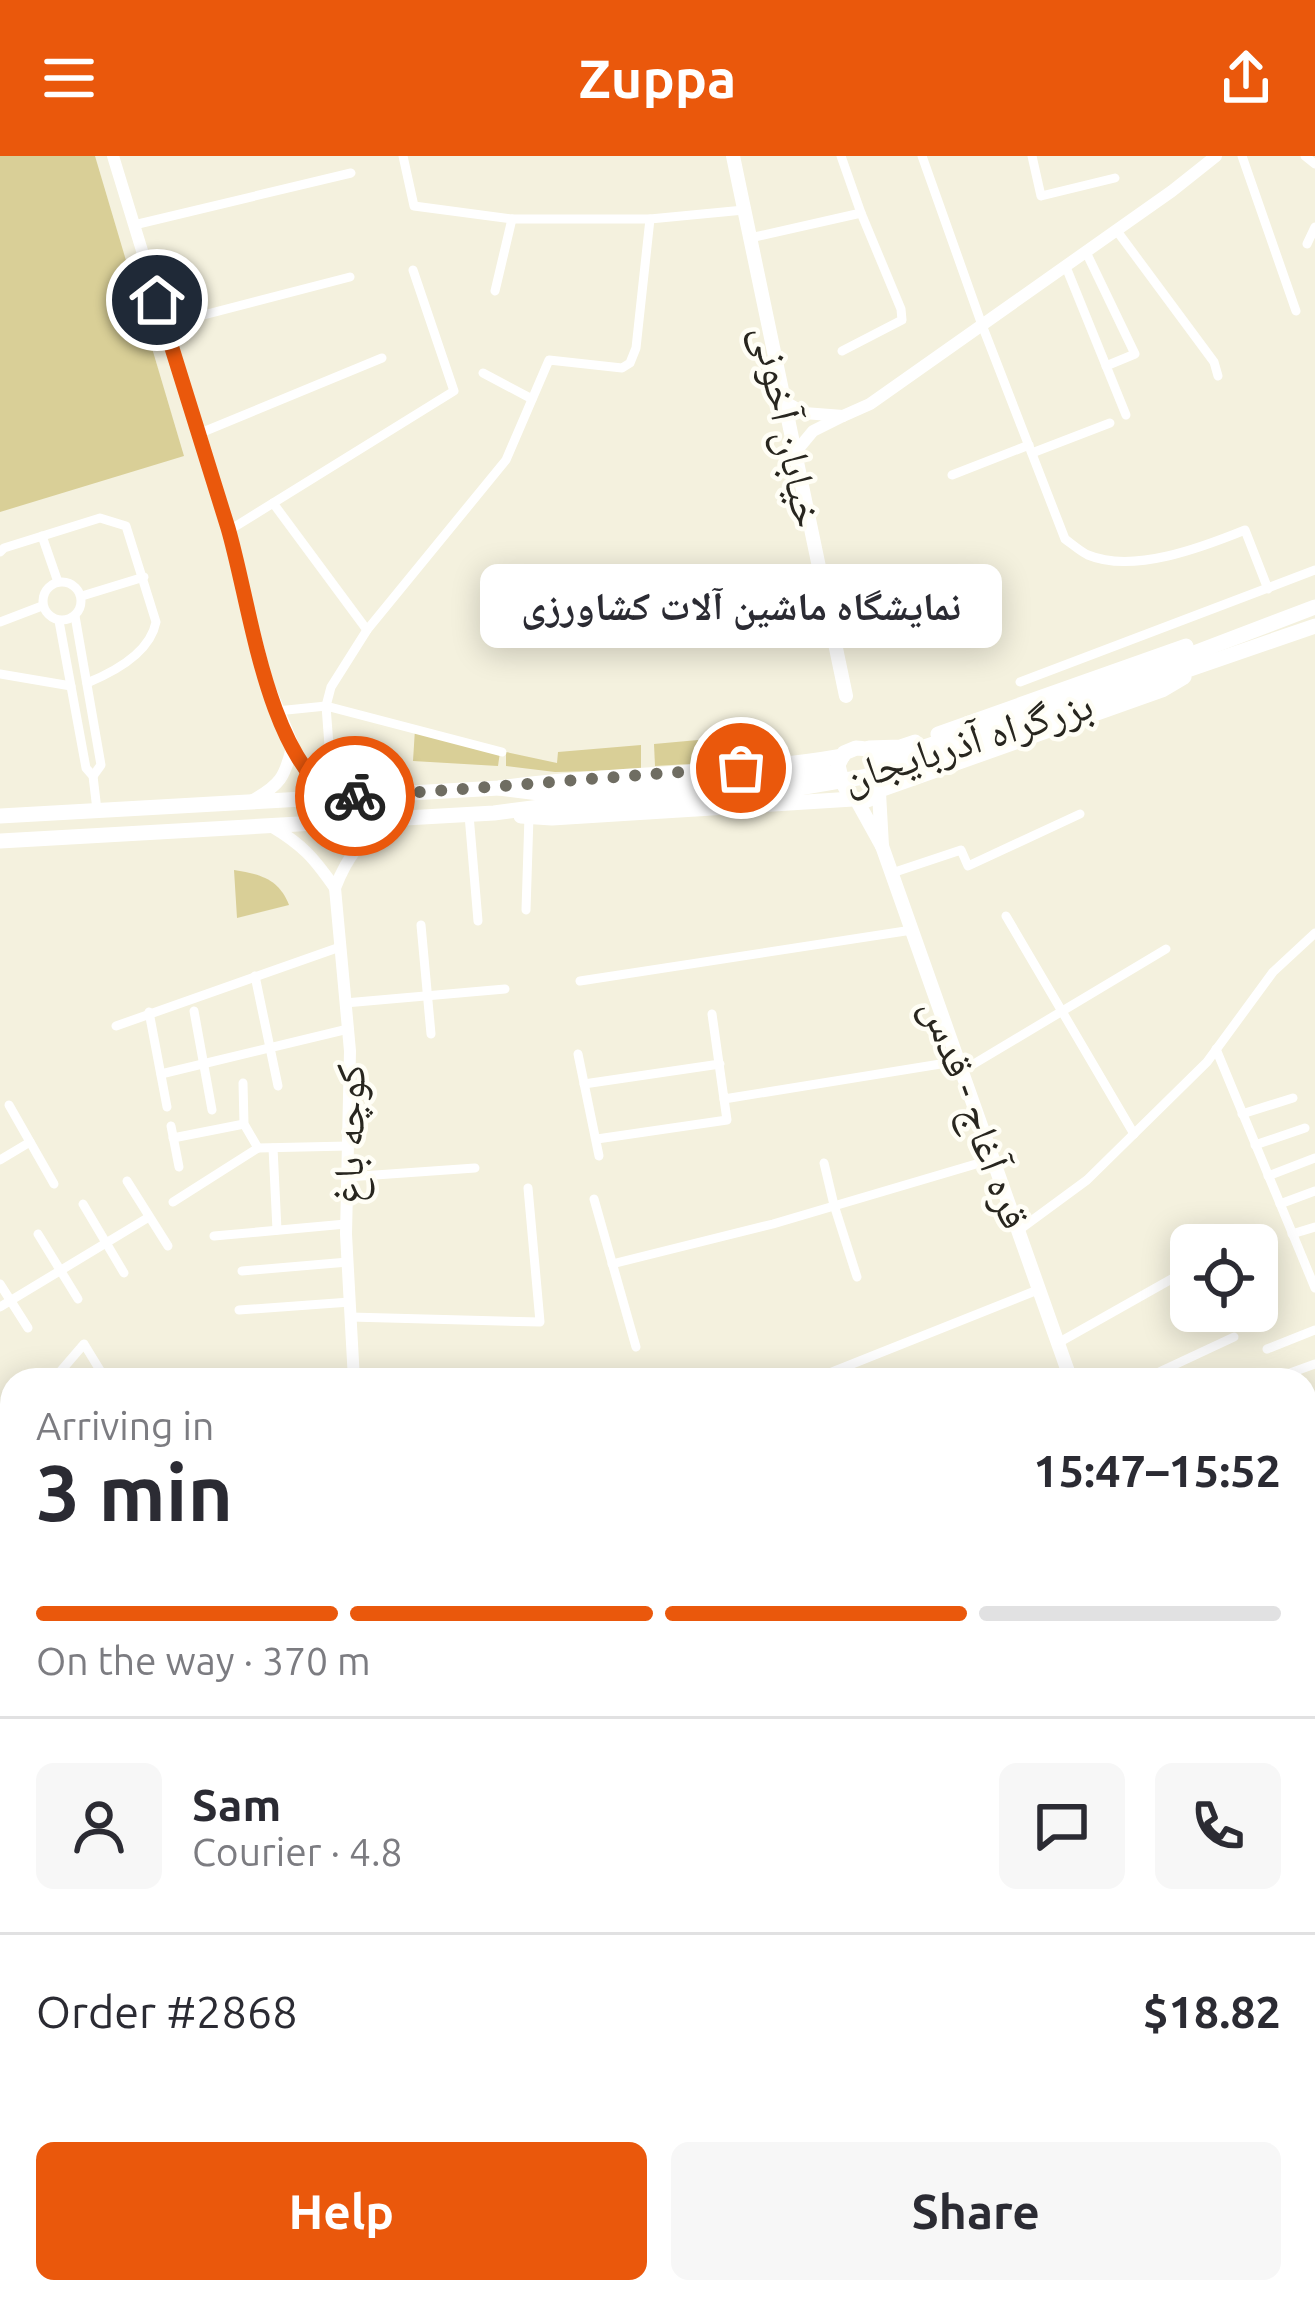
<!DOCTYPE html>
<meta charset="utf-8">
<style>
:root{--surface:#fff;--page:#f7f7f7;--text:#2b2b33;--muted:#7c7c81;--line:#e1e1e2;--accent:#ea580c}
body{margin:0;font-family:Ubuntu,"Noto Naskh Arabic",sans-serif;background:var(--page);color:var(--text);height:100vh;display:flex;flex-direction:column;font-size:45px;white-space:nowrap}
*{box-sizing:border-box;margin:0}
p{font-size:39px;color:var(--muted)}
.icon{flex:none;width:66px;height:66px;fill:none;stroke:currentColor;stroke-width:2;stroke-linecap:round;stroke-linejoin:round}
.map{position:relative;flex:1;overflow:hidden}
.drawer{position:absolute;left:0px;top:1212px;width:1317px;height:936px;display:flex;flex-direction:column;background:var(--surface);border-radius:36px 36px 0 0;box-shadow:0 6px 30px #0003}
.drawer>*{flex:none}
.fabs{position:absolute;left:1170px;top:1068px;display:grid;gap:24px}
.fabs a{display:grid;place-items:center;width:108px;height:108px;border-radius:18px;background:var(--surface);box-shadow:0 6px 30px #0003;font-size:60px}
.pin{position:absolute;display:grid;place-items:center;width:102px;height:102px;color:#fff;margin:-51px;border:6px solid #fff;border-radius:50%;box-shadow:0 3px 12px #0007}
.courier{position:absolute;display:grid;place-items:center;width:120px;height:120px;margin:-60px;border:9px solid #ea580c;border-radius:50%;background:#fff;color:#222;box-shadow:0 3px 15px #0007}
.bubble{position:absolute;height:84px;border-radius:18px;background:var(--surface);box-shadow:0 6px 30px #0003;font-size:39px;font-weight:700;line-height:84px;text-align:center}
.summary em{font-style:normal;font-weight:700}
.summary div{display:flex;flex-direction:column-reverse}
.summary{display:flex;align-items:center;justify-content:space-between;height:204px;padding:0 36px}
h1{font-size:78px;font-weight:700;line-height:90px}
.bar{display:grid;grid-template-columns:repeat(4,1fr);gap:18px 12px;align-content:center;height:144px;padding:0 36px}
.bar i{height:15px;border-radius:9px;background:var(--line)}
.bar .current{background:var(--accent)}
.bar p{grid-column:span 4}
.line{display:flex;align-items:center;gap:30px;padding:0 36px;border-top:3px solid var(--line)}
.line div{flex:1}
.round{display:grid;place-items:center;flex:none;width:126px;height:126px;border-radius:18px;background:var(--page)}
.action{display:flex;gap:24px;margin-top:auto;padding:24px 36px}
.action a{flex:1;height:138px;border-radius:18px;background:var(--accent);color:#fff;font-size:48px;font-weight:700;line-height:138px;text-align:center}
.action a+a{background:var(--page);color:var(--text)}
header{display:flex;justify-content:space-between;align-items:center;height:156px;padding:0 36px;background:var(--accent);color:#fff;font-size:54px;font-weight:700}
.map>svg:first-child{display:block}
</style>
<header><svg class="icon" aria-label="menu" viewBox="0 0 24 24"><path d="M4 6h16M4 12h16M4 18h16"/></svg>Zuppa<svg class="icon" aria-label="share" viewBox="0 0 24 24"><path d="M12 15V3M7 8l5-5 5 5M5 13v7h14v-7"/></svg></header>
<div class="map">
<svg width="1315" height="2148" viewBox="0 0 1315 2148">
<rect width="100%" height="100%" fill="#f4f1de"/>
<g fill="#d9cf97">
<path d="M 0,0 L 95,0 L 184,300 L 0,356 Z"/>
<path d="M 415,573 L 500,596 L 498,610 L 413,605 Z"/>
<path d="M 753,579 L 756,604 L 655,610 L 654,588 Z"/>
<path d="M 641,589 L 641,614 L 555,616 L 506,610 L 506,596 L 557,607 L 558,596 Z"/>
<path d="M 234,714 C 260,718 279,723 289,749 L 237,762 Z"/>
</g>
<g fill="none" stroke-linecap="round" stroke-linejoin="round">
<g stroke="#fff" stroke-width="9">
<path d="M 403,0 L 414,50 L 512,63 L 650,63 L 744,54"/>
<path d="M 841,0 L 861,57 L 901,153 L 902,164 L 842,195"/>
<path d="M 922,0 L 982,169 L 1065,383 C 1072,388 1081,396 1088,399 C 1133,418 1203,391 1245,374 L 1268,433"/>
<path d="M 1032,0 L 1041,40 L 1115,22"/>
<path d="M 1242,0 L 1296,155"/>
<path d="M 1305,0 L 1315,8"/>
<path d="M 134,69 L 351,17"/>
<path d="M 1117,75 L 1214,206 L 1218,220"/>
<path d="M 750,82 L 861,57"/>
<path d="M 1307,88 L 1315,71"/>
<path d="M 1086,96 L 1135,198 L 1106,210"/>
<path d="M 1066,111 L 1126,259"/>
<path d="M 495,135 L 512,63"/>
<path d="M 165,169 L 350,121"/>
<path d="M 483,217 L 532,243"/>
<path d="M 198,278 L 382,202"/>
<path d="M 1032,297 L 1110,267"/>
<path d="M 952,319 L 1029,289"/>
<path d="M 273,347 L 367,474"/>
<path d="M 228,375 L 454,235 L 413,114"/>
<path d="M 42,380 L 58,426"/>
<path d="M 0,396 L 4,392 L 100,362 L 126,370 L 156,466 C 150,497 114,516 87,527"/>
<circle cx="62" cy="445" r="19"/>
<path d="M 82,440 L 144,421"/>
<path d="M 75,460 L 101,609 L 93,620"/>
<path d="M 59,465 L 86,612 L 93,620 L 97,654"/>
<path d="M 0,466 L 42,450"/>
<path d="M 0,518 L 71,530"/>
<path d="M 1020,526 L 1315,414"/>
<path d="M 277,555 L 326,550 L 502,596"/>
<path d="M 333,642 L 326,550 L 331,531 L 367,474 L 506,304 L 549,204 L 622,212 L 630,207 L 636,192 L 650,63"/>
<path d="M 469,659 L 478,765"/>
<path d="M 892,717 L 961,694 L 968,710 L 1080,658"/>
<path d="M 526,754 L 529,660"/>
<path d="M 1006,760 L 1134,978"/>
<path d="M 421,769 L 431,878"/>
<path d="M 255,820 L 278,930"/>
<path d="M 580,825 L 912,774"/>
<path d="M 345,847 L 505,833"/>
<path d="M 194,855 L 212,954"/>
<path d="M 149,856 L 167,951"/>
<path d="M 712,858 L 724,943 L 959,905"/>
<path d="M 116,870 L 340,791"/>
<path d="M 1216,893 L 1315,1132"/>
<path d="M 578,898 L 599,1000"/>
<path d="M 962,915 L 1166,793"/>
<path d="M 161,918 L 348,873"/>
<path d="M 243,927 L 244,968 L 258,992"/>
<path d="M 584,928 L 720,908"/>
<path d="M 9,949 L 54,1028"/>
<path d="M 1242,958 L 1293,942"/>
<path d="M 171,970 L 179,1011"/>
<path d="M 173,982 L 244,968"/>
<path d="M 597,983 L 727,964 L 724,943"/>
<path d="M 1255,989 L 1305,972"/>
<path d="M 273,992 L 277,1074"/>
<path d="M 0,1004 L 30,986"/>
<path d="M 824,1007 L 834,1049 L 857,1121"/>
<path d="M 1268,1020 L 1315,1002"/>
<path d="M 347,1021 L 475,1012"/>
<path d="M 127,1025 L 168,1090"/>
<path d="M 594,1043 L 636,1191"/>
<path d="M 173,1046 L 258,992 L 348,990"/>
<path d="M 83,1048 L 124,1117"/>
<path d="M 1280,1048 L 1315,1035"/>
<path d="M 1019,1074 L 1087,1024 L 1207,906 L 1273,816 L 1315,777"/>
<path d="M 38,1078 L 78,1143"/>
<path d="M 1292,1078 L 1315,1071"/>
<path d="M 214,1080 L 346,1068"/>
<path d="M 612,1108 L 773,1068 L 993,1003"/>
<path d="M 242,1115 L 348,1106"/>
<path d="M 0,1128 L 28,1172"/>
<path d="M 0,1151 L 149,1061"/>
<path d="M 239,1154 L 350,1146"/>
<path d="M 350,1161 L 540,1166 L 528,1032"/>
<path d="M 1058,1187 L 1191,1112"/>
<path d="M 1267,1193 L 1315,1174"/>
<path d="M 1279,1221 L 1315,1208"/>
<path d="M 53,1224 L 84,1188 L 106,1224"/>
<path d="M 812,1224 L 1040,1133"/>
<path d="M 1142,1224 L 1234,1181"/>
<path d="M 1225,1224 L 1240,1218 L 1242,1224"/>
<path d="M 8,1263 L 12,1261"/>
<path d="M 1305,1507 L 1315,1503"/>
<path d="M 1305,1623 L 1315,1619"/>
<path d="M 0,1744 L 12,1766"/>
<path d="M 0,1909 L 12,1932"/>
<path d="M 0,2024 L 12,2020"/>
<path d="M 0,2033 L 12,2064"/>
<path d="M 41,2136 L 46,2148"/>
<path d="M 683,2136 L 687,2148"/>
<path d="M 698,2136 L 699,2148"/>
<path d="M 768,2136 L 769,2148"/>
<path d="M 841,2136 L 843,2148"/>
<path d="M 992,2136 L 1005,2148"/>
<path d="M 0,2146 L 17,2136"/>
<path d="M 587,2148 L 588,2136"/>
</g>
<g stroke="#fff" stroke-width="12">
<path d="M 113,0 L 228,375 L 267,526 L 302,611 L 318,630 L 333,642"/>
<path d="M 782,244 L 804,257 L 843,260 L 813,275 L 794,298"/>
<path d="M 843,260 L 870,248 L 1172,35 L 1216,0"/>
<path d="M 253,644 C 280,629 285,621 292,591"/>
<path d="M 271,670 C 303,689 314,702 335,732 C 348,699 360,685 389,663"/>
<path d="M 335,732 L 350,895 L 346,1078 L 354,1224"/>
<path d="M 1305,1380 L 1315,1376"/>
<path d="M 0,1419 L 12,1412"/>
<path d="M 1305,1795 L 1315,1793"/>
<path d="M 532,2136 L 534,2148"/>
</g>
<g stroke="#fff" stroke-width="14">
<path d="M 733,0 L 846,540"/>
<path d="M 856,643 L 882,690 L 879,637"/>
<path d="M 882,690 L 1071,1224"/>
<path d="M 0,1569 L 12,1591"/>
<path d="M 0,1617 L 12,1640"/>
<path d="M 1305,1909 L 1315,1939"/>
<path d="M 273,2136 L 279,2148"/>
<path d="M 301,2136 L 308,2148"/>
<path d="M 864,2148 L 876,2136"/>
</g>
<g stroke="#fff" stroke-width="15">
<path d="M 938,578 L 1186,490"/>
<path d="M 856,592 C 920,593 857,699 838,609 L 844,597 Z"/>
<path d="M 869,592 L 900,591 L 915,586"/>
<path d="M 877,607 L 1139,518 L 1315,451"/>
<path d="M 499,632 L 547,638 L 830,617"/>
<path d="M 880,634 L 1162,534 L 1184,521"/>
<path d="M 0,660 L 499,632 C 613,616 729,620 843,600"/>
<path d="M 521,660 L 552,662 L 853,643"/>
<path d="M 0,685 L 494,657 L 548,650 L 793,633 L 863,621 L 944,598 L 1315,470"/>
</g>
</g>
<g fill="none" stroke-linecap="round" stroke-linejoin="round">
<path stroke="#6f6d62" stroke-width="12" stroke-dasharray="0 21.6" d="M 355,640 C 484,633 612,620 741,612"/>
<path stroke="#ea580c" stroke-width="15" d="M 157,144 C 181,220 205,296 228,372 C 251,451 265,591 333,642 L 355,640"/>
</g>
<g text-anchor="middle" dominant-baseline="central" stroke-width="9" stroke-linejoin="round" paint-order="stroke">
<g font-size="42" fill="#28261f" stroke="#fffef6">
<text transform="translate(789 270) rotate(78)">خیابان آخونی</text>
<text transform="translate(967 584) rotate(-17)">بزرگراه آذربایجان</text>
<text transform="translate(977 957) rotate(70)">قره آغاج - قدس</text>
<text transform="translate(348 978) rotate(-89)">کوچه باغ</text>
</g>
</g>
</svg>
<div class="fabs">
<a><svg class="icon" aria-label="locate" viewBox="0 0 24 24"><circle cx="12" cy="12" r="6"/><path d="M12 2v4M12 18v4M2 12h4M18 12h4"/></svg></a>
</div>
<div class="pin" style="left:741px;top:612px;background:#ea580c"><svg class="icon" aria-label="bag" viewBox="0 0 24 24"><path d="M5 8h14l-1 12H6zM9 8a3 3 0 0 1 6 0"/></svg></div>
<div class="pin" style="left:157px;top:144px;background:#1f2937"><svg class="icon" aria-label="home" viewBox="0 0 24 24"><path d="M3 11l9-7 9 7M6 9v11h12V9"/></svg></div>
<div class="courier" style="left:355px;top:640px"><svg class="icon" aria-label="bike" viewBox="0 0 24 24"><circle cx="6" cy="16" r="4"/><circle cx="18" cy="16" r="4"/><path d="M6 16l4-8h5l3 8M10 8l3 8H6M13 5h3"/></svg></div>
<div class="bubble" style="left:480px;top:408px;width:522px">نمایشگاه ماشین آلات کشاورزی</div>
<section class="drawer">
<div class="summary"><div><h1>3 min</h1><p>Arriving in</p></div><em>15:47–15:52</em></div>
<div class="bar"><i class="current"></i><i class="current"></i><i class="current"></i><i></i><p>On the way · 370 m</p></div>
<div class="line" style="height:216px"><a class="round"><svg class="icon" aria-label="person" viewBox="0 0 24 24"><circle cx="12" cy="8" r="4"/><path d="M4 21q1-7 8-7t8 7"/></svg></a><div><b>Sam</b><p>Courier · 4.8</p></div><a class="round"><svg class="icon" aria-label="chat" viewBox="0 0 24 24"><path d="M4 5h16v11H9l-5 4z"/></svg></a><a class="round"><svg class="icon" aria-label="phone" viewBox="0 0 24 24"><path d="M5 4h4l2 5-3 2q2 4 5 5l2-3 5 2v4C11 20 4 13 5 4z"/></svg></a></div>
<div class="line" style="height:156px"><div>Order #2868</div><b>$18.82</b></div>
<div class="action"><a>Help</a><a>Share</a></div>
</section>
</div>
